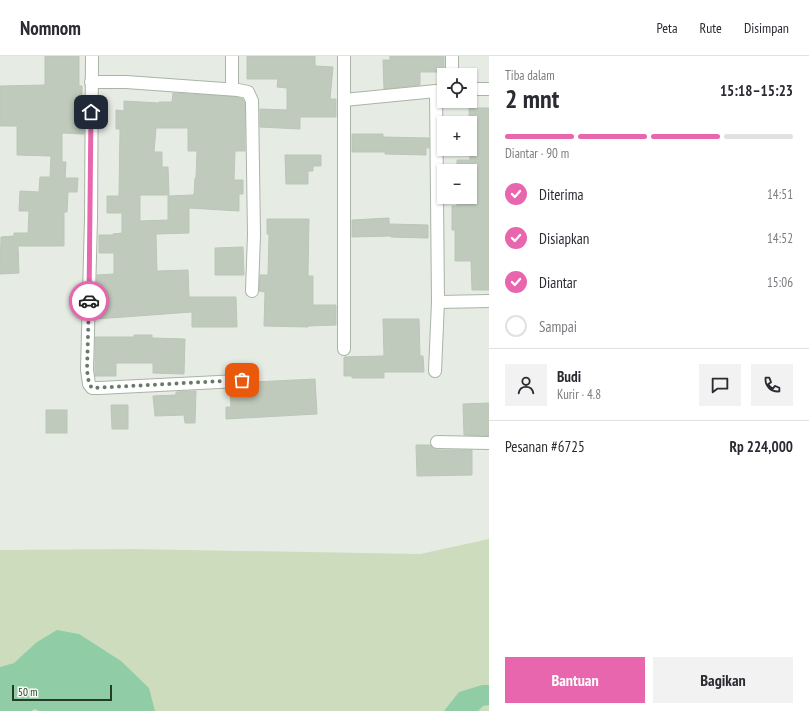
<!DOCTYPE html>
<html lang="id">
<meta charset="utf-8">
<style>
:root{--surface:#fff;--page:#f2f2f3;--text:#2b2b33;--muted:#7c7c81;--line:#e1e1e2;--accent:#e866ad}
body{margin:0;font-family:"PT Sans Narrow",sans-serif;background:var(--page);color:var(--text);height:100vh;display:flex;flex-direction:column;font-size:15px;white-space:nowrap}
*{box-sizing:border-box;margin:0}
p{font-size:13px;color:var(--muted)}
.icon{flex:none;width:22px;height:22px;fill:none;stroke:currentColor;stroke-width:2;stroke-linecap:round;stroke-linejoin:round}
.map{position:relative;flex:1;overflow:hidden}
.side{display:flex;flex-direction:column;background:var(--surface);width:320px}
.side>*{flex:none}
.tools{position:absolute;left:437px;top:12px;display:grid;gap:8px}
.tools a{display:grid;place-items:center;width:40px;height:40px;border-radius:0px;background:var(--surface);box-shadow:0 1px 3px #0004;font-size:20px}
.scale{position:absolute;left:12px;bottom:10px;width:100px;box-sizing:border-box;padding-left:4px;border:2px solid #263d25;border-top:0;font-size:11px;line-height:14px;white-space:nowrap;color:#263d25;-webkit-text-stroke:3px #f6f9f4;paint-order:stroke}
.pin{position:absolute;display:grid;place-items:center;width:34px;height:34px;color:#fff;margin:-17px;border-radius:8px;box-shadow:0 2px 6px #0006}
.courier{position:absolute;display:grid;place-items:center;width:40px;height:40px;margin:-20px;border:3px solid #e866ad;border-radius:50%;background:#fff;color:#222;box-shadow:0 1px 5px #0007}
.headline em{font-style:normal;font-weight:700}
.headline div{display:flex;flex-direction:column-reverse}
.headline{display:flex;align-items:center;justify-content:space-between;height:68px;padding:0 16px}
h1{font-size:26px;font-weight:700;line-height:30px}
.bar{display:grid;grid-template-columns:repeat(4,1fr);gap:6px 4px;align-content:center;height:48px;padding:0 16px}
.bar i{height:5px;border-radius:3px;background:var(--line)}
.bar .current{background:var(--accent)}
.bar p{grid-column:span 4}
.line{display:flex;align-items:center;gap:10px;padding:0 16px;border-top:1px solid var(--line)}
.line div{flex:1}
.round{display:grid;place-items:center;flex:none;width:42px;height:42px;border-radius:0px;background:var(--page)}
ol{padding:0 16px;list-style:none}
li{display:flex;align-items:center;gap:12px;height:44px}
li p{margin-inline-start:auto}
li .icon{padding:4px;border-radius:50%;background:var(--accent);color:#fff;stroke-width:4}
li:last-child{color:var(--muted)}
li i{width:22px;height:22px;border:2px solid var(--line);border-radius:50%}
.button{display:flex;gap:8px;margin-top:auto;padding:8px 16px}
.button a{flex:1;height:46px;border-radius:0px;background:var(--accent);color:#fff;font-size:16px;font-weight:700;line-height:46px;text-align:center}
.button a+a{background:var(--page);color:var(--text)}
header{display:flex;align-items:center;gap:24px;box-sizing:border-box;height:56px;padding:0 20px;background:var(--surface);border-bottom:1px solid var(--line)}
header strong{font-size:19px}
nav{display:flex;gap:22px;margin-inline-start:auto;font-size:14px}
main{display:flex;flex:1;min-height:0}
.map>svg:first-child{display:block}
</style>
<header>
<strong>Nomnom</strong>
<nav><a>Peta</a><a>Rute</a><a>Disimpan</a></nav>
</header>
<main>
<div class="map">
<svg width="489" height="655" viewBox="0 0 489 655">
<rect width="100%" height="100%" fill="#e6ece4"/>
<path fill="#cedcbe" d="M 489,483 L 489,655 L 0,655 L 0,494 L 132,493 L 420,498 Z"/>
<g fill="#90cda6">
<path d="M 57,574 L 79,578 L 121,605 L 149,632 L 155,655 L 39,655 L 35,653 L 31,655 L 0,655 L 0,611 L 14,607 L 37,586 Z"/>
<path d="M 482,629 L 489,629 L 489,649 L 483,650 L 478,655 L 444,655 L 459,636 Z"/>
</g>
<g fill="#bfcabc" stroke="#bac6b7" fill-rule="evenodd">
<path d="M 45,0 L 79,0 L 79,30 L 82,30 L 82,60 L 84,60 L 84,78 L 62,77 L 62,106 L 66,106 L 65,122 L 78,122 L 77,136 L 68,136 L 67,156 L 64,156 L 64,190 L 18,190 L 19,217 L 0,218 L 1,181 L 14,180 L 14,177 L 28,177 L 29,155 L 19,155 L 20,135 L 39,136 L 40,121 L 50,121 L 51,100 L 17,99 L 17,70 L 0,70 L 0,30 L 45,29 Z"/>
<path d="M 247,0 L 315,0 L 315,10 L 333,11 L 330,43 L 336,43 L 336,61 L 300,61 L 300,73 L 260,71 L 260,53 L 287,54 L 287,32 L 277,31 L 278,23 L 247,23 Z"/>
<path d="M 390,0 L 444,0 L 444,16 L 420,16 L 420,29 L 384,33 L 383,4 L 390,4 Z"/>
<path d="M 173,37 L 237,41 L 243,43 L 245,47 L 245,95 L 235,95 L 234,124 L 243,124 L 243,138 L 239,138 L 239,155 L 189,152 L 189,177 L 156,178 L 157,215 L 188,214 L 189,241 L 236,241 L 237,271 L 192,271 L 192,256 L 96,263 L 97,219 L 114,218 L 114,197 L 99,197 L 99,179 L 113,179 L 113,178 L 122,177 L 122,157 L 107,157 L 107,140 L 119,140 L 120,73 L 116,73 L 116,54 L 124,55 L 124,45 L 159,47 L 159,46 L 172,46 ZM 156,72 L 188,72 L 188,95 L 197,95 L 196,122 L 195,122 L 194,139 L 168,140 L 168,164 L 140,165 L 140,139 L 169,139 L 168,111 L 162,111 L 162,96 L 154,96 Z"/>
<path d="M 469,52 L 489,52 L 489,234 L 472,234 L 471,205 L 455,205 L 455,174 L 452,174 L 452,150 L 457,150 L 457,141 L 470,141 L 470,115 L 457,115 L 457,104 L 470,104 Z"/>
<path d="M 352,78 L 383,78 L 383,81 L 429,82 L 429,92 L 426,92 L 426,99 L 385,98 L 385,96 L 352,96 Z"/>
<path d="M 285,99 L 321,99 L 321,110 L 313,110 L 313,115 L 308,115 L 308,128 L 286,128 Z"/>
<path d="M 389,162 L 389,168 L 428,169 L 428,182 L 391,181 L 391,180 L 352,181 L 352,164 Z"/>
<path d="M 267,163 L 309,163 L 308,220 L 313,220 L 313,249 L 336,249 L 336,269 L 308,270 L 308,271 L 264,270 L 265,236 L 259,235 L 260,219 L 268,219 L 269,178 L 267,178 Z"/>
<path d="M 243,191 L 244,219 L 215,219 L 215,192 Z"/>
<path d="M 383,263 L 419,263 L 420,300 L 423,300 L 424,316 L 384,316 L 384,322 L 352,322 L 352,320 L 344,320 L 344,301 L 384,300 Z"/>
<path d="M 134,279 L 152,279 L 152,282 L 185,283 L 184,318 L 153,317 L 153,307 L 116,307 L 116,320 L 95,320 L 95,281 L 134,281 Z"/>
<path d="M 315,323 L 317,358 L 226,363 L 226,351 L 231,351 L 230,333 L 241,332 L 250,329 L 254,326 Z"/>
<path d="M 196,335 L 195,367 L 185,367 L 184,359 L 155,360 L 153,340 L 176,339 L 176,336 Z"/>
<path d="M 489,347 L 489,380 L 464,379 L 463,348 Z"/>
<path d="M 111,349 L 128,349 L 128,373 L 112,373 Z"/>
<rect x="46" y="354" width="21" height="23"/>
<path d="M 416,389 L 430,389 L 433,392 L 437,394 L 472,394 L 472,419 L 417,420 Z"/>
</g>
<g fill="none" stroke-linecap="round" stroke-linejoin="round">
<g stroke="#a9b4a7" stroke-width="14">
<g id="street">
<path d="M 92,0 L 91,163 L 87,314 L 89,328 L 92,332 L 99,332 L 239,325 L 248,322"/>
<path d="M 452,19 L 452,0"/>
<path d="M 91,26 L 126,26 L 238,34 L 248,36 L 252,45 L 254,179 L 252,235"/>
<path d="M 232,33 L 232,0"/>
<path d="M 470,33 L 489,33"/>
<path d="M 344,44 L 436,35"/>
<path d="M 438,246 L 489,245"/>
<path d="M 344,293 L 344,0"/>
<path d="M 435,315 L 438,246 L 436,35 L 444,34"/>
<path d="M 437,386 L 489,387"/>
</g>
</g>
<use href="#street" stroke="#fff" stroke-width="12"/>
</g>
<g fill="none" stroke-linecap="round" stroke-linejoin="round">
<path stroke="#697a68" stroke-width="4" stroke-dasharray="0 7.2" d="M 89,245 L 87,314 L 89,328 L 92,332 L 242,324"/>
<path stroke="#e866ad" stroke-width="5" d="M 89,245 L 91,56"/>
</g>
</svg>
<div class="tools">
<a><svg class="icon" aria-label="locate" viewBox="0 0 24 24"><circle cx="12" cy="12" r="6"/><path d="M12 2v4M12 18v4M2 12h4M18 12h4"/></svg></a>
<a>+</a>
<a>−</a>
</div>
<div class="scale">50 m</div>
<div class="pin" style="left:242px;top:324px;background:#ea580c"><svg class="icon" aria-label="bag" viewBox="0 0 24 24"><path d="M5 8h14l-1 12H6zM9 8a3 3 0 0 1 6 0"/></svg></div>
<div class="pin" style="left:91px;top:56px;background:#1f2937"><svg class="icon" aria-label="home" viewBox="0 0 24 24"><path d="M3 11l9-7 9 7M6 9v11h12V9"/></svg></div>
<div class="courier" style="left:89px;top:245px"><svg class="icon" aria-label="car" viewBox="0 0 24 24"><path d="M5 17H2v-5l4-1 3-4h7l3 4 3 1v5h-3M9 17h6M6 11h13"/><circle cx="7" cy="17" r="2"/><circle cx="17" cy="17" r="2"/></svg></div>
</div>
<section class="side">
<div class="headline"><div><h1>2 mnt</h1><p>Tiba dalam</p></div><em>15:18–15:23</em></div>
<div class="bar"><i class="current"></i><i class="current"></i><i class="current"></i><i></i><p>Diantar · 90 m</p></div>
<ol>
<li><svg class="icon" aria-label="check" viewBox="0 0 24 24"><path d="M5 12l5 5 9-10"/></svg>Diterima<p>14:51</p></li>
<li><svg class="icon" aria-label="check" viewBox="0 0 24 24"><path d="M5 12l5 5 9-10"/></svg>Disiapkan<p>14:52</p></li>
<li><svg class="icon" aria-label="check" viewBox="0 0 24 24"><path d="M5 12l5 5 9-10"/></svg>Diantar<p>15:06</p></li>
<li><i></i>Sampai</li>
</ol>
<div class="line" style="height:72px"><a class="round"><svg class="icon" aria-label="person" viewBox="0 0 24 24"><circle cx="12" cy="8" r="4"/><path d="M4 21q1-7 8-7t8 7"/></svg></a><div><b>Budi</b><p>Kurir · 4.8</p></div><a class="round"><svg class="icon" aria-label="chat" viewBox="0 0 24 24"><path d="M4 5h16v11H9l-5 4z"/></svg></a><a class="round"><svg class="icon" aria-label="phone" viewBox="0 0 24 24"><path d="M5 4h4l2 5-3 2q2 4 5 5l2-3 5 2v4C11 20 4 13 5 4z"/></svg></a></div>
<div class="line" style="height:52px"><div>Pesanan #6725</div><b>Rp 224,000</b></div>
<div class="button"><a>Bantuan</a><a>Bagikan</a></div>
</section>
</main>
